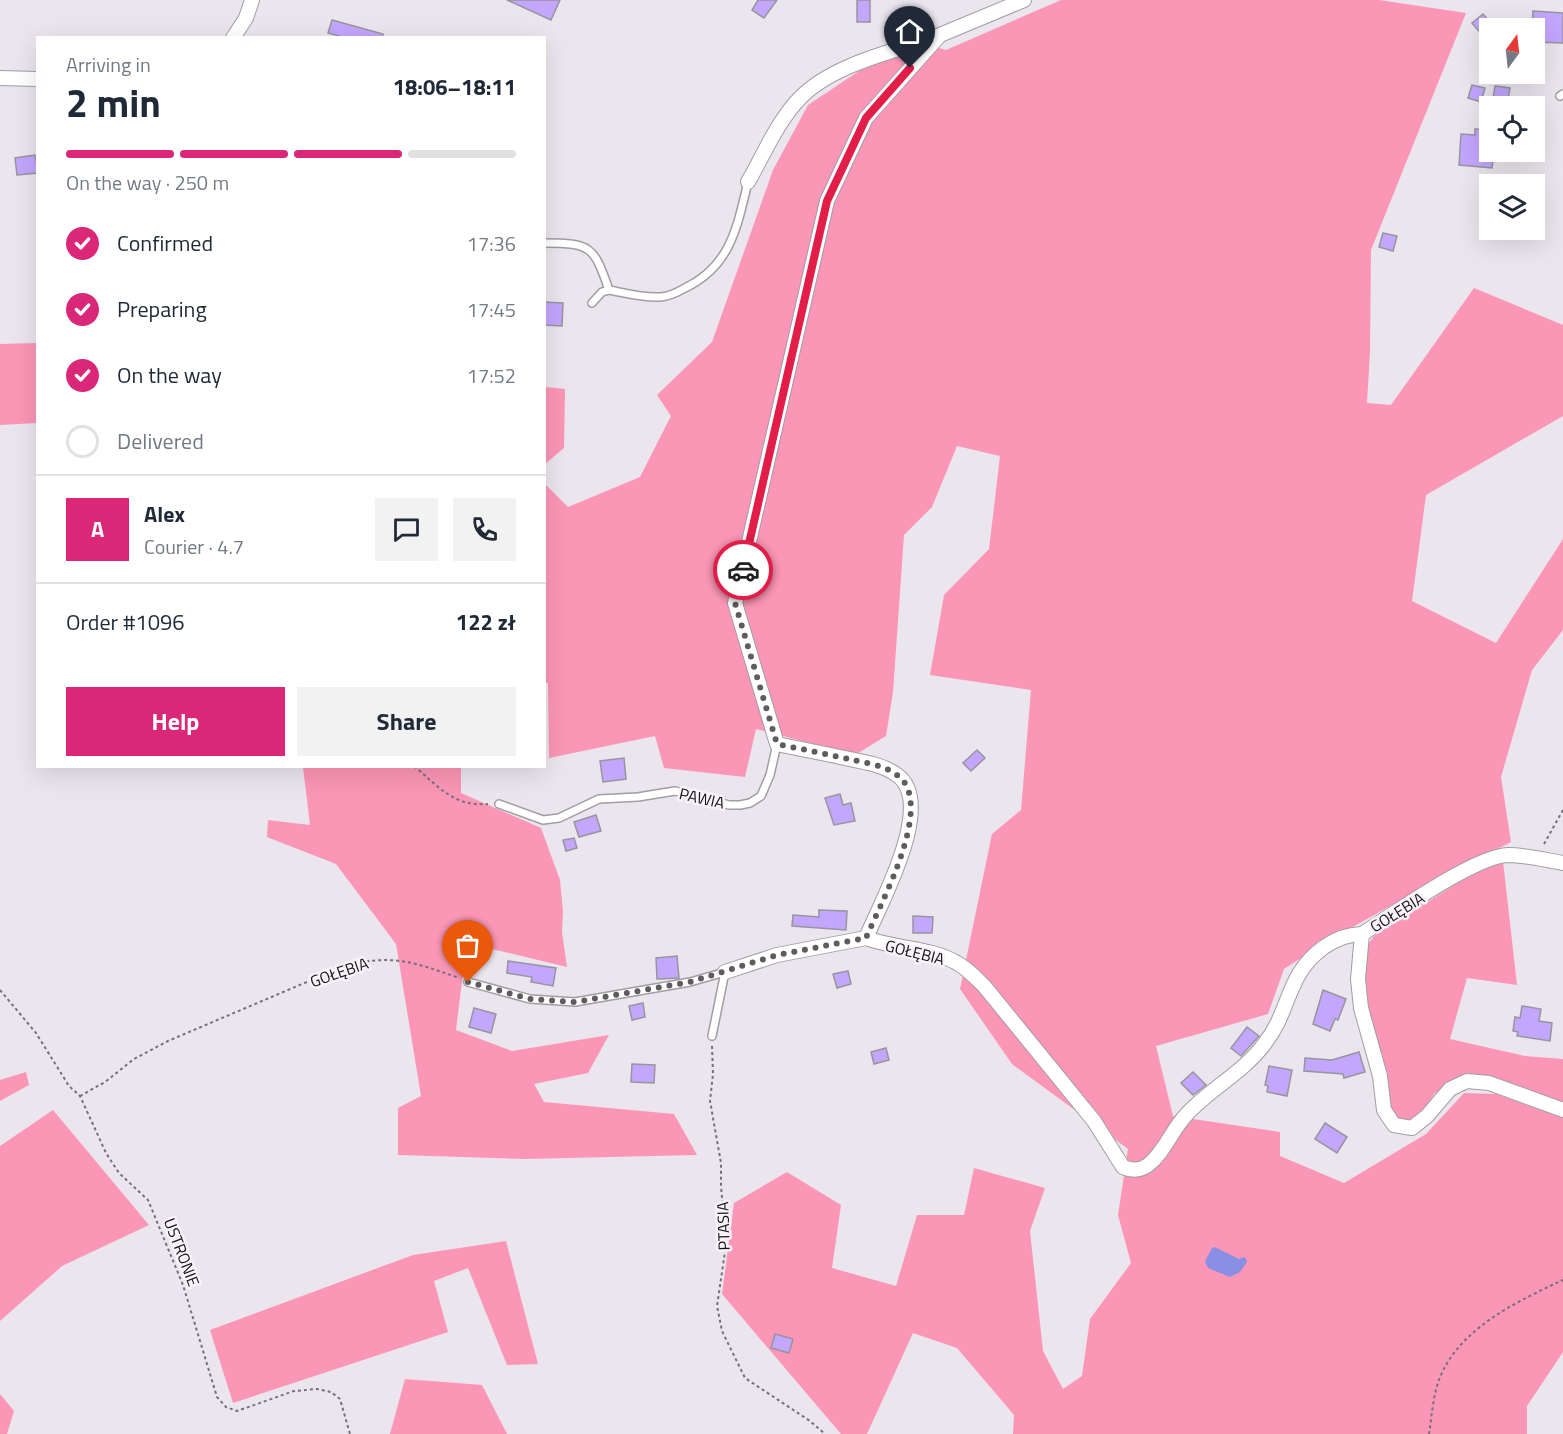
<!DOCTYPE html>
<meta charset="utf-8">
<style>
:root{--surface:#fff;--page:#f2f2f3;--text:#1f2937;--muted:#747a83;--line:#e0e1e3;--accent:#db2777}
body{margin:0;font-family:"Titillium Web",sans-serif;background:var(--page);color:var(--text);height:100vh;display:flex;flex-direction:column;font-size:22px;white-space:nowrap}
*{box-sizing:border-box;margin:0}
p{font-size:20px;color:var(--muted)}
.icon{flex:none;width:33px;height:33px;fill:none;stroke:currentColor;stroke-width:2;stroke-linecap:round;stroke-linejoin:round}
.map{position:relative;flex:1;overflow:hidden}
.sheet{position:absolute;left:36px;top:36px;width:510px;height:732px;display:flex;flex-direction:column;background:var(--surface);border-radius:0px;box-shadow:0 6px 24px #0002}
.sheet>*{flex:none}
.needle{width:39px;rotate:15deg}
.controls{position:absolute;left:1479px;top:18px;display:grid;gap:12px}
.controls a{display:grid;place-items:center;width:66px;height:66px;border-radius:0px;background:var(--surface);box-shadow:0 6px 24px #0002;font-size:30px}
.pin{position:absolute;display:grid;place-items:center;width:51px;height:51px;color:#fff;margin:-62px -26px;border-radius:50% 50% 50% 0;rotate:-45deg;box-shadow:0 0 6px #0007}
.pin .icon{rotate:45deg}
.courier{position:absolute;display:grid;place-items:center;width:60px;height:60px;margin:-30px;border:4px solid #e11d48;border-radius:50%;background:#fff;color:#222;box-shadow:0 2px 8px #0007}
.headline em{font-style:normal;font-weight:700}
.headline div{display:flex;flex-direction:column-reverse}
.headline{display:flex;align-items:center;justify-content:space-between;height:102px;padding:0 30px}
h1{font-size:39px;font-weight:700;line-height:45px}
.bar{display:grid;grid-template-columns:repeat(4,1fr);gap:9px 6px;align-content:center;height:72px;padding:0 30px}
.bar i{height:8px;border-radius:4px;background:var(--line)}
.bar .current{background:var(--accent)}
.bar p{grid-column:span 4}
.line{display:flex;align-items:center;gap:15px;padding:0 30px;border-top:2px solid var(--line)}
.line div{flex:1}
.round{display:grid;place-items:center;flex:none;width:63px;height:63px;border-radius:0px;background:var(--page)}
ol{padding:0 30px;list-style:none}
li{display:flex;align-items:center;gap:18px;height:66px}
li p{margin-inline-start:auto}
li .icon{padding:6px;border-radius:50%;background:var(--accent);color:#fff;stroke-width:4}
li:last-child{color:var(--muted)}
li i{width:33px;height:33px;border:3px solid var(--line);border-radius:50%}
.button{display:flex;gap:12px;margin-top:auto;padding:12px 30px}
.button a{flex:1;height:69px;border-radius:0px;background:var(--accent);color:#fff;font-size:24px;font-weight:700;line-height:69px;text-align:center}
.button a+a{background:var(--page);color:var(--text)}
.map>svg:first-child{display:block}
</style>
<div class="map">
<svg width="1563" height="1434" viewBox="0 0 1563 1434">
<rect width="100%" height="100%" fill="#ebe5ed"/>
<g fill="#fb96b6">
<path d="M 1061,0 L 1379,0 L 1466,13 L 1371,250 L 1370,352 L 1367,403 L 1391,405 L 1474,288 L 1563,325 L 1563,416 L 1426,495 L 1412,601 L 1496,643 L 1563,539 L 1563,630 L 1532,670 L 1501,777 L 1511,842 L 1433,882 L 1326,942 L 1284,969 L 1268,1014 L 1156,1046 L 1173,1116 L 1280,1132 L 1280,1156 L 1344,1183 L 1426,1134 L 1464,1093 L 1496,1094 L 1563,1118 L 1563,1352 L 1527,1406 L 1527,1434 L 1013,1434 L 1014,1415 L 957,1348 L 913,1333 L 867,1434 L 841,1434 L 722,1294 L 734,1203 L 787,1172 L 841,1205 L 832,1268 L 896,1286 L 917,1215 L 964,1215 L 974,1168 L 1045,1188 L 1030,1231 L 1043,1351 L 1063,1389 L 1082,1376 L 1090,1319 L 1131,1263 L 1118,1215 L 1128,1149 L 1012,1064 L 960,989 L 992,834 L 1021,810 L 1031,690 L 930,675 L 944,595 L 989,549 L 1000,456 L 957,446 L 932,507 L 904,535 L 893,692 L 886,736 L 855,755 L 756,729 L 745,777 L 664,768 L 655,736 L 549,758 L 548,683 L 544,683 L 544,483 L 568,507 L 640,477 L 671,416 L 657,395 L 712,342 L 773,170 L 808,105 L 871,63 L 925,44 L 946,50 Z"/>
<path d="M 37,343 L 37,423 L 0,425 L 0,344 Z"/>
<path d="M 545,387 L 565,389 L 564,448 L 545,464 Z"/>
<path d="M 303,767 L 461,767 L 461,793 L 541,828 L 560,880 L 563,912 L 562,932 L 567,967 L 484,947 L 465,957 L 456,1030 L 512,1051 L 609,1035 L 588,1073 L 534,1084 L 544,1102 L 674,1114 L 697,1155 L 525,1159 L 398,1155 L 398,1108 L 421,1096 L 396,944 L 336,864 L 267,837 L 268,820 L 310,825 Z"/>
<path d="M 1503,861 L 1517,985 L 1467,978 L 1450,1039 L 1525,1056 L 1563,1059 L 1563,1104 L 1502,1080 L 1463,1076 L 1435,1093 L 1424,1109 L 1405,1123 L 1396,1119 L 1391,1113 L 1385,1068 L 1365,1003 L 1361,970 L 1369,943 L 1374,936 L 1467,877 Z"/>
<path d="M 26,1072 L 29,1085 L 0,1101 L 0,1080 Z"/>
<path d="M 53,1110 L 149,1225 L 62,1266 L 0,1321 L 0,1146 Z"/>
<path d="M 506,1241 L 538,1364 L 507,1365 L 468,1268 L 434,1281 L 448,1332 L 233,1403 L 210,1330 L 413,1255 Z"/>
<path d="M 405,1379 L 482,1385 L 507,1434 L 390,1434 Z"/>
<path d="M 0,1394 L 14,1411 L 7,1434 L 0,1434 Z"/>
</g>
<path fill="#888fe4" d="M 1215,1247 L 1239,1259 L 1245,1257 L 1247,1262 L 1240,1272 L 1230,1277 L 1208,1268 L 1205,1261 L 1212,1248 Z"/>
<g fill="#c3a6fd" stroke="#97959d" stroke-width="1.5">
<path d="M 507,0 L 560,0 L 551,20 Z"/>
<path d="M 758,0 L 777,0 L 764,18 L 752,10 Z"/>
<rect x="857" y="0" width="13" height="22"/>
<path d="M 1533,11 L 1563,13 L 1563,43 L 1534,42 L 1534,28 L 1532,28 Z"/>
<path d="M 1483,14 L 1490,22 L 1490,44 L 1472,23 Z"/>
<path d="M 332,20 L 383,34 L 383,38 L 339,38 L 339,36 L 328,33 Z"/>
<path d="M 1472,85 L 1485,88 L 1481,102 L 1468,98 Z"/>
<path d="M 1495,86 L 1510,88 L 1508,100 L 1493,98 Z"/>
<path d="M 1475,129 L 1490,130 L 1490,152 L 1494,152 L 1492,168 L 1459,165 L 1461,134 L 1475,135 Z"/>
<path d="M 35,155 L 38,173 L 17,175 L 15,158 Z"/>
<path d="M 1383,233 L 1397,236 L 1393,251 L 1379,247 Z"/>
<path d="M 544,302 L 563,303 L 562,326 L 544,325 Z"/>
<path d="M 977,750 L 985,758 L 971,771 L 963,763 Z"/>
<path d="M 624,758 L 626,779 L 603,782 L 600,761 Z"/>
<path d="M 840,794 L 843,805 L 851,803 L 855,821 L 834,825 L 825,798 Z"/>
<path d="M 596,815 L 601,831 L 579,837 L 574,822 Z"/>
<path d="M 574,838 L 577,848 L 566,851 L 563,840 Z"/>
<path d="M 819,910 L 847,911 L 846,930 L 792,926 L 793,915 L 819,917 Z"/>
<path d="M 913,916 L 933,917 L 932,933 L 913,933 Z"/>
<path d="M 677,956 L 679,978 L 657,979 L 656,958 Z"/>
<path d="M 508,961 L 556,968 L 553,986 L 531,982 L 532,977 L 507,973 Z"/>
<path d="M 848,971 L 851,984 L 837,988 L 833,974 Z"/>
<path d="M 1323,990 L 1346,999 L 1338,1020 L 1335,1019 L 1330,1031 L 1313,1024 Z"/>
<path d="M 643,1003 L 645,1017 L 632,1020 L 629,1006 Z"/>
<path d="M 1522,1006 L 1541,1009 L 1539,1021 L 1552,1023 L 1550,1041 L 1517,1036 L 1518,1032 L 1513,1031 L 1515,1017 L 1520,1018 Z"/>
<path d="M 474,1008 L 496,1014 L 491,1033 L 469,1027 Z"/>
<path d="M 1247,1027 L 1259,1036 L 1241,1056 L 1231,1048 Z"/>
<path d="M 886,1048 L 889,1060 L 874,1064 L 871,1052 Z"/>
<path d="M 1359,1052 L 1365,1072 L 1344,1078 L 1343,1074 L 1304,1071 L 1305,1058 L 1332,1060 Z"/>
<path d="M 632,1064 L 655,1065 L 654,1083 L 631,1082 Z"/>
<path d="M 1269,1066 L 1292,1070 L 1287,1096 L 1267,1092 L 1268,1086 L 1265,1085 Z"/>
<path d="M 1193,1072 L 1206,1085 L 1193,1095 L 1181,1083 Z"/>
<path d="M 1325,1123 L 1347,1137 L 1337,1153 L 1315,1139 Z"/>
<path d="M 775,1334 L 793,1339 L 789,1353 L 771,1348 Z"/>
</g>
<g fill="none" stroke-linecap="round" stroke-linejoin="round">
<g stroke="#a29ca3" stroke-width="10">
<g id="lane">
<path d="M 1560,96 L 1563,94"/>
<path d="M 544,243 C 592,243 594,247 609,290"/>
<path d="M 592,303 L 602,292 L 609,290 C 625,293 643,298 660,297 C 668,297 678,292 685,288 C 731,266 737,227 748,182"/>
<path d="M 499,804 L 543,820 L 559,818 L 599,799 L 638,797 L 675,791 L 729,805 L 740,805 L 750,803 L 761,796 L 770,775 L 777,744"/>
<path d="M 468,982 L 530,999 L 575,1002 L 690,982 L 725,972 L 712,1036"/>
</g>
</g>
<g stroke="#a29ca3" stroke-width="16">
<g id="street">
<path d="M 233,38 L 246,18 L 252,0"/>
<path d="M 0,78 L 38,79"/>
<path d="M 748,182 C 764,154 778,120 801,97 C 834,64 895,51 939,36"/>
<path d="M 1362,934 L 1358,979 L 1361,1008 L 1380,1076 L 1384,1110 L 1394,1125 L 1412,1128 L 1427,1116 L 1450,1089 L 1467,1081 L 1489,1083 L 1563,1110"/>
<path d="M 866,938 C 879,906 937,803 897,775 C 883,764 862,762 845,758 C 822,753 800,749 777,744 L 735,603 L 827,201 L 866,118 L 940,35 L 1024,0"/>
<path d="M 725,972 L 777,955 L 866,938 C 895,949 930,947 957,963 C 968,969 976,978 985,987 L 1094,1121 L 1123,1167 C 1132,1171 1140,1171 1148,1165 C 1165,1152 1172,1129 1187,1114 C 1211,1088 1244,1072 1265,1043 C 1291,1010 1286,974 1324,947 C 1336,939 1348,934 1362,934 C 1394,914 1475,856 1508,855 C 1526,855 1545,860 1563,863"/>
</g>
</g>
<g stroke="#757176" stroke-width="2" stroke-dasharray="3 3" stroke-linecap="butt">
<path d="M 414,766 C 439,787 454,807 488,804"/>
<path d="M 1544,844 L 1563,810"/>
<path d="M 0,990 L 36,1033 L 69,1086 L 80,1096 L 106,1153 L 119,1173 L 148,1200 L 183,1285 L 217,1397 L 226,1407 L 237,1411 L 294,1391 L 317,1389 L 331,1392 L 340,1399 L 350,1434"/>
<path d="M 712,1046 L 713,1074 L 710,1101 L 721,1163 L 721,1186 L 726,1245 L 717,1306 L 722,1331 L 745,1378 L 810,1421 L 825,1434"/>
<path d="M 80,1096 L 105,1082 L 134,1059 L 168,1041 L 342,967 C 390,953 414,962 459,978"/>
<path d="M 1429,1434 C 1432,1415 1433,1393 1441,1375 C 1462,1327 1518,1301 1563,1280"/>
</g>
<use href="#lane" stroke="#fff" stroke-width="7"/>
<use href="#street" stroke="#fff" stroke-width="14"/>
</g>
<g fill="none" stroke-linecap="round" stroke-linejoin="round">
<path stroke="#5f5c60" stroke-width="6" stroke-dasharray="0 10.8" d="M 468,982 L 530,999 L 575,1002 L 690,982 L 777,955 L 866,938 C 879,906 937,803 897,775 C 884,765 865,763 849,759 C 825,754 801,749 777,744 L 735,603 L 743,570"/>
<path stroke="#e11d48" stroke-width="8" d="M 743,570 L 827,201 L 866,118 L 910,68"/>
</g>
<g text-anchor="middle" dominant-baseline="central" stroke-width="5" stroke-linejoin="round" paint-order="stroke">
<g font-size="16" fill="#141214" stroke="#f9f2fa">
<text transform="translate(702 798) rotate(13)">PAWIA</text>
<text transform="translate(1397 912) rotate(-32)">GOŁĘBIA</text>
<text transform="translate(915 952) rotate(14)">GOŁĘBIA</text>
<text transform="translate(339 972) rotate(-19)">GOŁĘBIA</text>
<text transform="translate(723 1226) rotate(-92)">PTASIA</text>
<text transform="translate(182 1252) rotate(69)">USTRONIE</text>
</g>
</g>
</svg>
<div class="controls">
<a><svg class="needle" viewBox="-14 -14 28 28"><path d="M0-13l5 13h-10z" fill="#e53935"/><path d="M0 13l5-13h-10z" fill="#747a83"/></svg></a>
<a><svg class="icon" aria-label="locate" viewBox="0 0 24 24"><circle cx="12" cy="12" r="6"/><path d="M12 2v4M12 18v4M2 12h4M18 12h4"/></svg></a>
<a><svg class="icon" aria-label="layers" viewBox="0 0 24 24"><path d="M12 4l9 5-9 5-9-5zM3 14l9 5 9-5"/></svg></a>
</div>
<div class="pin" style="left:468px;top:982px;background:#ea580c"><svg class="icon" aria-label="bag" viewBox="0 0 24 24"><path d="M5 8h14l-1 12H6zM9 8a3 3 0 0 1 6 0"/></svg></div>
<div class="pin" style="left:910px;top:68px;background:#1f2937"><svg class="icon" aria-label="home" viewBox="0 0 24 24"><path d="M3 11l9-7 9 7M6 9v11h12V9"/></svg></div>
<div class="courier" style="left:743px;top:570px"><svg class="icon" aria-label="car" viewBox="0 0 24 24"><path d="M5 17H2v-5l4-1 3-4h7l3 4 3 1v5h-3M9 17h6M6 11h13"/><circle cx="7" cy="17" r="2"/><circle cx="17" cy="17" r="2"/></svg></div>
<section class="sheet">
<div class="headline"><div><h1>2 min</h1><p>Arriving in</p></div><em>18:06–18:11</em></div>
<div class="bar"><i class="current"></i><i class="current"></i><i class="current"></i><i></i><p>On the way · 250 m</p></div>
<ol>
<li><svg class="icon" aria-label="check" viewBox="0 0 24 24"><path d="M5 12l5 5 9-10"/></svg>Confirmed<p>17:36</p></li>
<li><svg class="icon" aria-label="check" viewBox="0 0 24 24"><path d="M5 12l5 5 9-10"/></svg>Preparing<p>17:45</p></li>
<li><svg class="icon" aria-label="check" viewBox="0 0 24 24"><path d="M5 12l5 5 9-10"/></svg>On the way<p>17:52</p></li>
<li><i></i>Delivered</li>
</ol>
<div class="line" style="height:108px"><b class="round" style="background:var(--accent);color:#fff">A</b><div><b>Alex</b><p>Courier · 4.7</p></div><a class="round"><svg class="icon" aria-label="chat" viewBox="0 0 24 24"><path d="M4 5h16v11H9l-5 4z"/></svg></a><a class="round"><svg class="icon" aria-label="phone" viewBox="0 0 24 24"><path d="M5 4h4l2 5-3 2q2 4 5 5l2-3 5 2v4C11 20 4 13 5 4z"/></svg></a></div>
<div class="line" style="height:78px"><div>Order #1096</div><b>122 zł</b></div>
<div class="button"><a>Help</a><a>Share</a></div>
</section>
</div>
